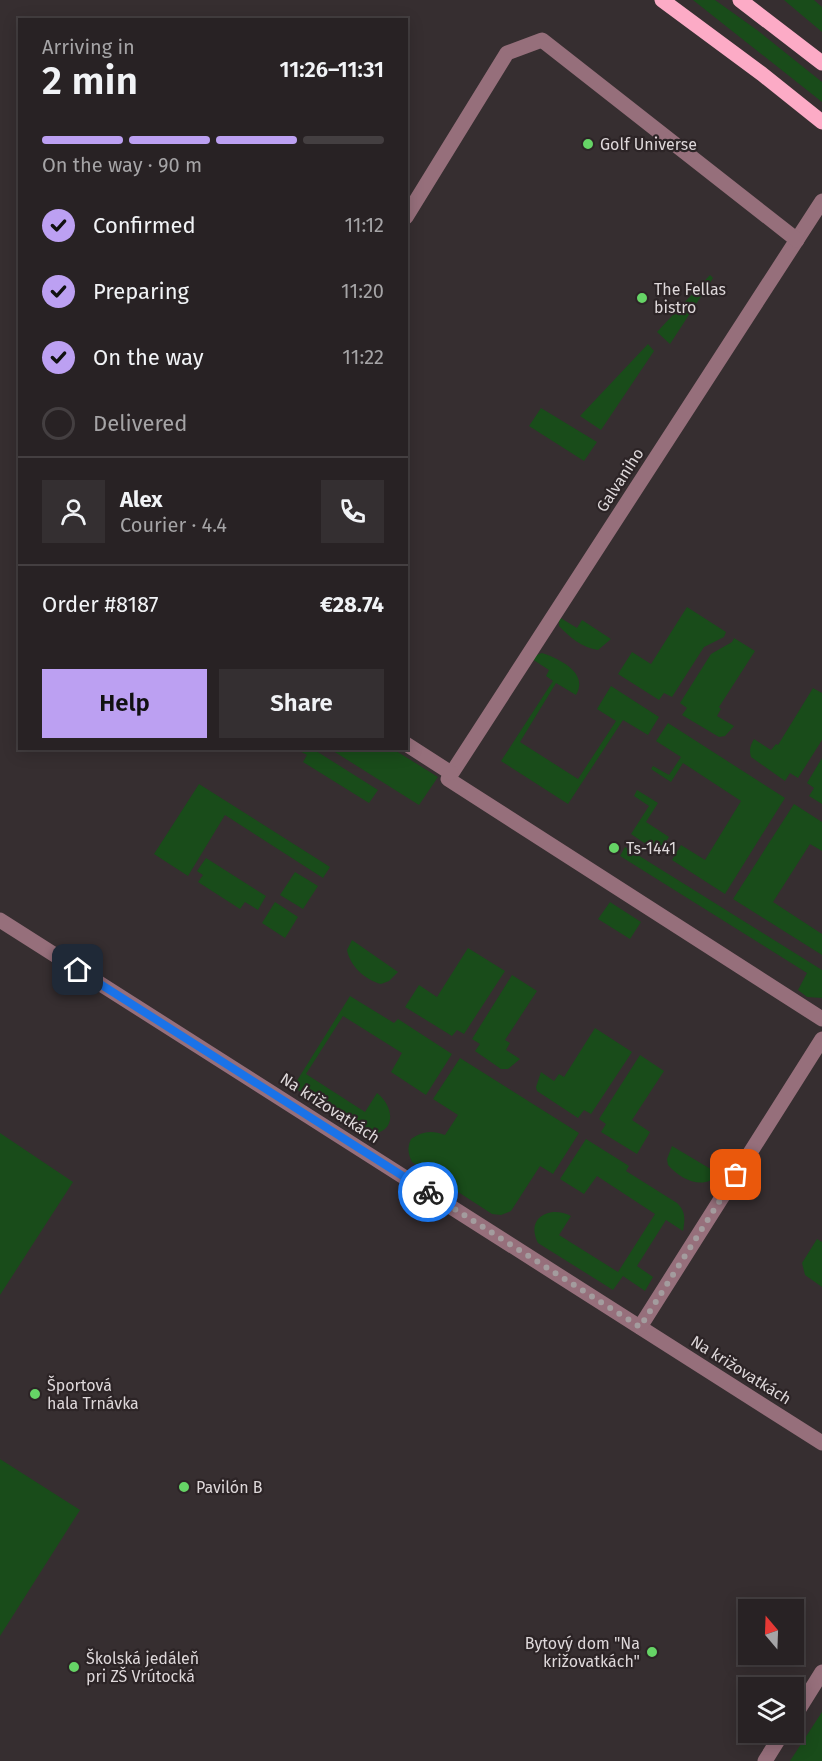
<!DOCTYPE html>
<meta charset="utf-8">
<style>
:root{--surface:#282224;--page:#342f31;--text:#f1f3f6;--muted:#a5a4a6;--line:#443f41;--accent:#bca0f2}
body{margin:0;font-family:"Fira Sans",sans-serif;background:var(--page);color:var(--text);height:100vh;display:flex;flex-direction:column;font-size:22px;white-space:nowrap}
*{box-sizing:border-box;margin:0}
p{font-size:20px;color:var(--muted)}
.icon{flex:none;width:33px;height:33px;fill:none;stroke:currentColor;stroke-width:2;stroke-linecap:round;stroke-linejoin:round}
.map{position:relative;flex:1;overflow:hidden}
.drawer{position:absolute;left:18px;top:18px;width:390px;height:732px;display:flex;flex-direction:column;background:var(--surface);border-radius:0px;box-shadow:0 3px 15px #0003,0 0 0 2px var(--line)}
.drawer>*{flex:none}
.needle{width:39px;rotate:341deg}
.buttons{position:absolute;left:738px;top:1599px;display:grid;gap:12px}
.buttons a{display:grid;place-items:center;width:66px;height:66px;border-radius:0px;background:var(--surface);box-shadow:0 3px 15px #0003,0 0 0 2px var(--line);font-size:30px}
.pin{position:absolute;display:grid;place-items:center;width:51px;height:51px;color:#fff;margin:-26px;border-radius:12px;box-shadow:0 3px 9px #0006}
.courier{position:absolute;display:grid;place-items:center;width:60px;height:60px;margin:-30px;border:4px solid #1a73e8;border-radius:50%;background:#fff;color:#222;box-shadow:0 2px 8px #0007}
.summary em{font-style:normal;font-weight:600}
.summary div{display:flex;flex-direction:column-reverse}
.summary{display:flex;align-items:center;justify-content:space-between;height:102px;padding:0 24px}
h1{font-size:39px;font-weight:600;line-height:45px}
.bar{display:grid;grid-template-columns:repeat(4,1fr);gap:9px 6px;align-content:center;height:72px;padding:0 24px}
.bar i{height:8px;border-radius:4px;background:var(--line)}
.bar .selected{background:var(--accent)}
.bar p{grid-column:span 4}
.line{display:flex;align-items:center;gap:15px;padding:0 24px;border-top:2px solid var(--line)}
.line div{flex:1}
.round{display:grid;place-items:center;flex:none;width:63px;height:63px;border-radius:0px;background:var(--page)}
ol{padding:0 24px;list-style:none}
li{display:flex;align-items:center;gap:18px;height:66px}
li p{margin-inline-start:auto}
li .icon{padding:6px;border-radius:50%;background:var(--accent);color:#111;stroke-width:4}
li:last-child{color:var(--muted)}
li i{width:33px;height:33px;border:3px solid var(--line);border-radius:50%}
.cta{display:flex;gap:12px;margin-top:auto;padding:12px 24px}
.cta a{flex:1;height:69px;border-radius:0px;background:var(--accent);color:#111;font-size:24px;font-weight:600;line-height:69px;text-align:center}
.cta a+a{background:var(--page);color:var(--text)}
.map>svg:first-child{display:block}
</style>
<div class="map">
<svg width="822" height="1761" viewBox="0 0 822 1761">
<rect width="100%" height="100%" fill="#362e30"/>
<g fill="#194c1a">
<path d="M 693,0 L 715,0 L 757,30 L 822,82 L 822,102 Z"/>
<path d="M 784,0 L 814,0 L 822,7 L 822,32 Z"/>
<path d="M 710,275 L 713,278 L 670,344 L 657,332 Z"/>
<path d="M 648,344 L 654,351 L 601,430 L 580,416 Z"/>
<path d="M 541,408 L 597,442 L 584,461 L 529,426 Z"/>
<path d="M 687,607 L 726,632 L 724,637 L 704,647 L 672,697 L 664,693 L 659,700 L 618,674 L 632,652 L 651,664 Z"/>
<path d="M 559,617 L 577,628 L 582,620 L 611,639 L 598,650 C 583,648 569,637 559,626 Z"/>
<path d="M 734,638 L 755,651 L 719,707 L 721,709 L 717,716 L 734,726 L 725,736 L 719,737 L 682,715 L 687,708 L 680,703 L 711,654 L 732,642 Z"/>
<path d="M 542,653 C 560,659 589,673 576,695 L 556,683 L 520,742 L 578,779 L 616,721 L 597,709 L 611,686 L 659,717 L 648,735 L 623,720 L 568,804 L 501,761 L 553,681 L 546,676 L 549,670 L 532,659 L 534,656 Z"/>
<path d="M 813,688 L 822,693 L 822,740 L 798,778 L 790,773 L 785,781 L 751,757 C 749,750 750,746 754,739 L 771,750 L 776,744 L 778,745 Z"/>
<path d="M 668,723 L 785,798 L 725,894 L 672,860 L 681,845 L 705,860 L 741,801 L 683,763 L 671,782 L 651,769 L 653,766 L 669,775 L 681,757 L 656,741 Z"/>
<path d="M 296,749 L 313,749 L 378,790 L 369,803 L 303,762 L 307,755 Z"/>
<path d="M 330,749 L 393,749 L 438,777 L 419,805 Z"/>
<path d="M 822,758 L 822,804 L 809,796 L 814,788 L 807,783 Z"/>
<path d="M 199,784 L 330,867 L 323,878 L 225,815 L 188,876 L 154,854 Z"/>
<path d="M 637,790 L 658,803 L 646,822 L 669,837 L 659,853 L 631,834 L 649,806 L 634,796 Z"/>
<path d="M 794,804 L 822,822 L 822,851 L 810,844 L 773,902 L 822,934 L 822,955 L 733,899 Z"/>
<path d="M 625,847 L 822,970 L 822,998 L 807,997 L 798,990 L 807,973 L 620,856 Z"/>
<path d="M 206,858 L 266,896 L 258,910 L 245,902 L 240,909 L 198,882 L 203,875 L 197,871 Z"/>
<path d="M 295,872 L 318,886 L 303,909 L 280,895 Z"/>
<path d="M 275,902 L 298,917 L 285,938 L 262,923 Z"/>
<path d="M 610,902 L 641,922 L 630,939 L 598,919 Z"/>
<path d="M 352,940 L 398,972 L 389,981 L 381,984 C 365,980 350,966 347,950 Z"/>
<path d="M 468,948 L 505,971 L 464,1034 L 457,1030 L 452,1036 L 405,1007 L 419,985 L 437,997 Z"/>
<path d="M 512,975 L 537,991 L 505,1040 L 510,1043 L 506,1050 L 520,1059 L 508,1069 L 501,1069 L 475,1051 L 480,1044 L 472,1039 Z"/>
<path d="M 350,996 L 394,1023 L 398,1019 L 452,1054 L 426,1095 L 391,1072 L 402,1053 L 343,1016 L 306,1074 L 365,1112 L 377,1093 C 396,1108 396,1135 367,1134 L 293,1087 Z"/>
<path d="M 595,1028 L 632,1052 L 591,1114 L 584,1110 L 578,1118 L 537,1091 L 536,1087 L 541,1072 L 554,1081 L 559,1074 L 564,1077 Z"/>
<path d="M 640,1055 L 664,1071 L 632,1120 L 650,1132 L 637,1154 L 601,1132 L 606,1124 L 599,1119 Z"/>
<path d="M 460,1058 L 579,1133 L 553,1174 L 540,1166 L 511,1211 L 501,1215 L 492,1214 L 412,1162 C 408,1154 407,1148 411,1139 C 422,1131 432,1130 445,1135 L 458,1115 L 433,1099 Z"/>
<path d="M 0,1133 L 73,1182 L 0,1295 Z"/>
<path d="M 586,1139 L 629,1166 L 626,1171 L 677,1203 C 686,1212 685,1219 683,1231 L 666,1220 L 637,1266 L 653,1277 L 645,1291 L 623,1276 L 613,1290 L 538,1243 C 525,1218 550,1205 571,1216 L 559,1235 L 618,1272 L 655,1214 L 597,1176 L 584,1194 L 560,1179 Z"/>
<path d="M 672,1146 L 719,1174 C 704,1191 681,1180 668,1165 L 667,1159 Z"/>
<path d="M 817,1239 L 822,1242 L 822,1287 L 805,1275 L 802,1263 Z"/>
<path d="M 0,1459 L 80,1510 L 0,1636 Z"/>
<path d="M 822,1712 L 822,1761 L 790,1761 Z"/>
</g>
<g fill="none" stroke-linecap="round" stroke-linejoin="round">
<g stroke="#966f7b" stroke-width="15">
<path d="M 822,201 L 448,779 L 822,1019"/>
<path d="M 406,217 L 507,53 L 542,40 L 797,240"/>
<path d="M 406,744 L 451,773"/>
<path d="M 0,920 L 822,1443"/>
<path d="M 640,1327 L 822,1039"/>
<path d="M 794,1717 L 822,1672"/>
<path d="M 765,1761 L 783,1732"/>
</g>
<g stroke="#fcabc6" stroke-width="15">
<path d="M 662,0 L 762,74 L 822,122"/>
<path d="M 740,0 L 822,63"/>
</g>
</g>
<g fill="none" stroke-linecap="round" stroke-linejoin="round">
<path stroke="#a39c9e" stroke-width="6" stroke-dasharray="0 10.8" d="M 428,1192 L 640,1327 L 736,1175"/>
<path stroke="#1a73e8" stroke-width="8" d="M 78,970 L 428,1192"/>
</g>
<g fill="#66d466" stroke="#2c2426" stroke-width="2">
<circle cx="588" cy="144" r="6"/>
<circle cx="642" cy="298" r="6"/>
<circle cx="614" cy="848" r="6"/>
<circle cx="35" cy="1394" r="6"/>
<circle cx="184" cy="1487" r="6"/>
<circle cx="652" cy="1652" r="6"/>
<circle cx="74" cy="1667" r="6"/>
</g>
<g text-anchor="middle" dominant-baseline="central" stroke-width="4.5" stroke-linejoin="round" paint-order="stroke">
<g font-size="16" fill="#ded8da" stroke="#2c2426" text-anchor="start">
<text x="600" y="144">Golf Universe</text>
<text x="654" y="289">The Fellas<tspan x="654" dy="18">bistro</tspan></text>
<text x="626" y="848">Ts-1441</text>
<text x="47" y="1385">Športová<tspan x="47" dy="18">hala Trnávka</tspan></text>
<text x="196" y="1487">Pavilón B</text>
<text x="640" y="1643" text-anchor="end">Bytový dom "Na<tspan x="640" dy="18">križovatkách"</tspan></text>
<text x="86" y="1658">Školská jedáleň<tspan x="86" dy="18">pri ZŠ Vrútocká</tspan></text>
</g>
<g font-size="16" fill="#ded8da" stroke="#2c2426">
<text transform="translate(620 480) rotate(-57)">Galvaniho</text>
<text transform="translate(330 1108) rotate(33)">Na križovatkách</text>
<text transform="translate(741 1370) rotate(32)">Na križovatkách</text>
</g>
</g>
</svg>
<div class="buttons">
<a><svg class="needle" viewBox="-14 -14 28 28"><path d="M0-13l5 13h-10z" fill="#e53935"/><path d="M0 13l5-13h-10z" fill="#a5a4a6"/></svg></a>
<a><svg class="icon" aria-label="layers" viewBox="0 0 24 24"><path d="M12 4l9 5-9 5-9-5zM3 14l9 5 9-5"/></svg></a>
</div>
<div class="pin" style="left:736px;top:1175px;background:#ea580c"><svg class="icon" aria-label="bag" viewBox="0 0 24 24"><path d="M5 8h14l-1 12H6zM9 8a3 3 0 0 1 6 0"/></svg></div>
<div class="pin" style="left:78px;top:970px;background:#1f2937"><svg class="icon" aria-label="home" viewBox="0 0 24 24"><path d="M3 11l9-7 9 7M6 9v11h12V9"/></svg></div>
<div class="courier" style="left:428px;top:1192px"><svg class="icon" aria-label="bike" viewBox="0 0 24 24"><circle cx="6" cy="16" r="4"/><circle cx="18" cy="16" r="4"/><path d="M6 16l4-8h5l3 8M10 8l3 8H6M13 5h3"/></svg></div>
<section class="drawer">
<div class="summary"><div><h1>2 min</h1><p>Arriving in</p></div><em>11:26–11:31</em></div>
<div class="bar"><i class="selected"></i><i class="selected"></i><i class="selected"></i><i></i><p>On the way · 90 m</p></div>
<ol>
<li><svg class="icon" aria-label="check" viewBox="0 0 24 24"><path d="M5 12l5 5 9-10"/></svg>Confirmed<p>11:12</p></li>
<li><svg class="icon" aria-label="check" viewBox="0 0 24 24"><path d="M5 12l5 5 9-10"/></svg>Preparing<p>11:20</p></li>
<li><svg class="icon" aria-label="check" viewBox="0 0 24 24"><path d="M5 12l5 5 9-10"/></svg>On the way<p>11:22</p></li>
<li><i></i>Delivered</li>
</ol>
<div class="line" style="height:108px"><a class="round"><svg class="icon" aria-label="person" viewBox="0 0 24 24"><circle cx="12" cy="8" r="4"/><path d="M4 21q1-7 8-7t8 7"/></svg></a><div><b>Alex</b><p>Courier · 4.4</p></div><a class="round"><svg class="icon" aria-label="phone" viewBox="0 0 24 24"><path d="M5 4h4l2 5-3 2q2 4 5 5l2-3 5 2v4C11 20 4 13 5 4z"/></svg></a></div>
<div class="line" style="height:78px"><div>Order #8187</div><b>€28.74</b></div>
<div class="cta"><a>Help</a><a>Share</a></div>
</section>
</div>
